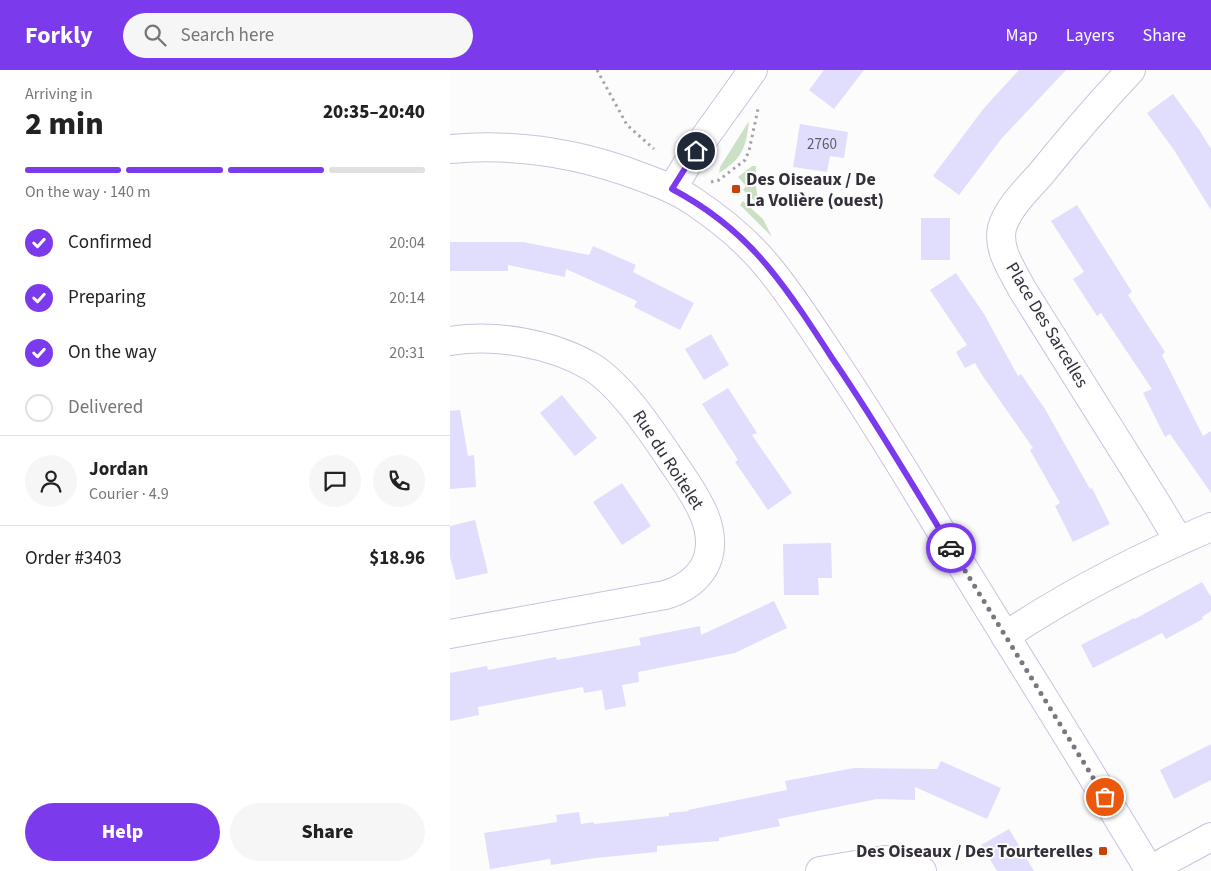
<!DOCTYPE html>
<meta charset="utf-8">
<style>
:root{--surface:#fff;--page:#f6f6f6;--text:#222;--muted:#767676;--line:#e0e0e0;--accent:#7c3aed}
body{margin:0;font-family:"Source Sans 3",sans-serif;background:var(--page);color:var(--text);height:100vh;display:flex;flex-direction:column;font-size:19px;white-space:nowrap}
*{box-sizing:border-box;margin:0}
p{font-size:16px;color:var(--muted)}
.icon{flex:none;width:28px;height:28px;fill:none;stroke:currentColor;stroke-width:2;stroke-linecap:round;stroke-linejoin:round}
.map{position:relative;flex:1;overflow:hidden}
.drawer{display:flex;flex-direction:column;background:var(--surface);width:450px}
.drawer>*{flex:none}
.pin{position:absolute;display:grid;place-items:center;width:42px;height:42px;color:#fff;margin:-21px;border:2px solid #fff;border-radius:50%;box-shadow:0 1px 5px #0007}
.courier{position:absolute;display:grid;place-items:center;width:50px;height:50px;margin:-25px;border:4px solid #7c3aed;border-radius:50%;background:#fff;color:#222;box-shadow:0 1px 6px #0007}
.head em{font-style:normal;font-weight:800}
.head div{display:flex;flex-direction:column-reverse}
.head{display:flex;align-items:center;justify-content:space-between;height:85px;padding:0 25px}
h1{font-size:32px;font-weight:800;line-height:38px}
.bar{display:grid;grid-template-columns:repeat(4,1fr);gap:8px 5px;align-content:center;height:60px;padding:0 25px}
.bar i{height:6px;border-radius:4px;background:var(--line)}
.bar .selected{background:var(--accent)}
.bar p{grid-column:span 4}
.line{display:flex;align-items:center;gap:12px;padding:0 25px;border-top:1px solid var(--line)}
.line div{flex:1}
.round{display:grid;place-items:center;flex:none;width:52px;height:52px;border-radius:26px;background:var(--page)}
ol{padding:0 25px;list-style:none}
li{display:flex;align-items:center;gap:15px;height:55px}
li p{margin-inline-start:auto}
li .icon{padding:5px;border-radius:50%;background:var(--accent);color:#fff;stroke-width:4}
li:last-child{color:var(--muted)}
li i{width:28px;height:28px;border:2px solid var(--line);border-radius:50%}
.action{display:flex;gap:10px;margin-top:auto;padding:10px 25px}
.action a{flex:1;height:58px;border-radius:30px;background:var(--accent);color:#fff;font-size:20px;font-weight:800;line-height:58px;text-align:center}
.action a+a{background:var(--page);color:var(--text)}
header{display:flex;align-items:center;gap:30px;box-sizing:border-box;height:70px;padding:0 25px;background:var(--accent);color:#fff}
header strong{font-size:24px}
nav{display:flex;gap:28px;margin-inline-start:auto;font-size:18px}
.search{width:350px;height:45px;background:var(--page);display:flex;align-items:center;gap:12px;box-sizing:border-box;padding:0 18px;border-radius:28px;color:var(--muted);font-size:19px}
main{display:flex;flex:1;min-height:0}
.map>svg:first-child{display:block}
</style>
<header>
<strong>Forkly</strong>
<div class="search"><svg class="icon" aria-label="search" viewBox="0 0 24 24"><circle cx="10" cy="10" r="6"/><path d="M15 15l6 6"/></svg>Search here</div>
<nav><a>Map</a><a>Layers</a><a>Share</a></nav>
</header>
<main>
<section class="drawer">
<div class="head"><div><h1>2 min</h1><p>Arriving in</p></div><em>20:35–20:40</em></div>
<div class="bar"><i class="selected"></i><i class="selected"></i><i class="selected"></i><i></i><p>On the way · 140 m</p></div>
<ol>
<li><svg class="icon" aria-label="check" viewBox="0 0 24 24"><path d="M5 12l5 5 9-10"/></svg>Confirmed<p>20:04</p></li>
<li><svg class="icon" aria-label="check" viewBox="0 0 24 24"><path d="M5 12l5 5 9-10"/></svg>Preparing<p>20:14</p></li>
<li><svg class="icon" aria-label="check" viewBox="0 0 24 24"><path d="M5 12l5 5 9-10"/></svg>On the way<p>20:31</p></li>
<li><i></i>Delivered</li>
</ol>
<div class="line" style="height:90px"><a class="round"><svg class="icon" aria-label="person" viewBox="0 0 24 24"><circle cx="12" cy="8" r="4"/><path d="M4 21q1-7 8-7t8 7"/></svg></a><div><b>Jordan</b><p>Courier · 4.9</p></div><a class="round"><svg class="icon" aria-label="chat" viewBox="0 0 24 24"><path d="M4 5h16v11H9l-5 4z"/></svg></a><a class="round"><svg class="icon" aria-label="phone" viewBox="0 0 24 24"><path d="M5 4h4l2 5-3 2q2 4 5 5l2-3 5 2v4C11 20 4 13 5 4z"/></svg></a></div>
<div class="line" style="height:65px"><div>Order #3403</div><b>$18.96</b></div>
<div class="action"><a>Help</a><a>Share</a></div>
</section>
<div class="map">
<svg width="761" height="801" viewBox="0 0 761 801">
<rect width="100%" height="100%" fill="#fcfcfc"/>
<g fill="#cce0c6">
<path d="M 299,51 C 296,78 292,89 269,103 L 270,97 Z"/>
<path d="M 302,96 L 306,96 L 305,110 L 309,135 L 293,120 L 296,116 L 288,107 Z"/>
<path d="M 293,131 L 313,149 L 322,167 L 290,135 Z"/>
</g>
<g fill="#e1ddfc">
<path d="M 374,0 L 414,0 L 384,39 L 359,20 Z"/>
<path d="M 569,0 L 616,0 L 552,68 L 509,125 L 483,106 L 534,38 Z"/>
<path d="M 723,24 L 750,61 L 761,79 L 761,140 L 724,80 L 697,43 Z"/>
<path d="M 350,54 L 398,62 L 394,88 L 380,86 L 377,102 L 343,97 Z"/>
<path d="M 627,135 L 682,222 L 678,225 L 715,282 L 712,285 L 753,366 L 761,361 L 761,423 L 720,364 L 715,367 L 693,323 L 702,319 L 651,243 L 647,246 L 623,209 L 634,202 L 601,151 Z"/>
<rect x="471" y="148" width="29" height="42"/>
<path d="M 0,172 L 73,172 L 139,185 L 143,176 L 186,195 L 183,202 L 244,233 L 230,260 L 184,237 L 187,231 L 116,199 L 115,207 L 58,195 L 58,201 L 0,201 Z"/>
<path d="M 506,203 L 534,244 L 568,306 L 571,304 L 595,339 L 640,419 L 642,418 L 660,454 L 623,472 L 605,436 L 610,433 L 580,380 L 583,378 L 532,305 L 525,293 L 515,298 L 506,282 L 517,275 L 480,220 Z"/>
<path d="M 261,264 L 279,295 L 254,310 L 235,279 Z"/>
<path d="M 278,318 L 307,363 L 302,365 L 342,423 L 318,440 L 285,392 L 288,390 L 252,334 Z"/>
<path d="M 112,325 L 147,368 L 125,386 L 90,343 Z"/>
<path d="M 10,340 L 18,386 L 24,385 L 26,417 L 0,419 L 0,341 Z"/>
<path d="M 172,413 L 201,456 L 172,475 L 143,432 Z"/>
<path d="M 25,450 L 38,503 L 6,510 L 0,487 L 0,456 Z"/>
<path d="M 381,473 L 382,508 L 368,508 L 369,525 L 334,525 L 333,474 Z"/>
<path d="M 752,512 L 761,527 L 761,541 L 752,547 L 753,549 L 716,569 L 712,563 L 643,598 L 631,575 L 684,548 L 685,549 Z"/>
<path d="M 324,531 L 337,558 L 285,583 L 188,602 L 189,612 L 172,615 L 176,636 L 155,640 L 152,620 L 134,623 L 133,617 L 28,637 L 29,645 L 0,651 L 0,603 L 37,596 L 38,600 L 106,587 L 107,590 L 191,575 L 189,568 L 250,556 L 251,565 Z"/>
<path d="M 761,674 L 761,710 L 724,729 L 710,700 Z"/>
<path d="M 491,691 L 551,718 L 537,749 L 465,717 L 465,730 L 427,729 L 328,749 L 330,756 L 269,768 L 269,771 L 207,776 L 207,782 L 145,788 L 101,795 L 100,789 L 40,799 L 34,763 L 107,752 L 106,745 L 129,742 L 131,754 L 144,752 L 144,754 L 219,746 L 219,743 L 239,741 L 238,740 L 337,720 L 335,711 L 404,698 L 487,699 Z"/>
<path d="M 559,759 L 584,801 L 547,801 L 531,775 Z"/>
</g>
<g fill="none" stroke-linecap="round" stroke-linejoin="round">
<g stroke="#cdc1de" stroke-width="30">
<g id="minor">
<path d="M 681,0 C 649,34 619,69 590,105 C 577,119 557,139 552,158 C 547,180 563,201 572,219 L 708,436 L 729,471"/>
<path d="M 0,271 C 45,264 100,273 140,296 C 169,313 198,356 217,384 C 237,415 275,458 254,497 C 245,512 232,520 215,525 L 0,564"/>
<path d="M 555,566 C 620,523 690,487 761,457"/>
<path d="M 370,801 L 435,790 L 451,791 L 459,794 L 472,801"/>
<path d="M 700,801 L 716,791 L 761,767"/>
</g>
</g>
<g stroke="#cdc1de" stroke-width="30">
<g id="tertiary">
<path d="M 0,79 C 66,73 128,83 189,106 C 208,113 227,120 243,131 C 270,149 298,172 319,198 C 342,226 361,256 381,286 C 420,344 456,403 492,463 C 561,576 632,688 700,801"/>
<path d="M 222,119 L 245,81 L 303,0"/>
</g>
</g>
<g stroke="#a6a4a9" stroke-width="3" stroke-dasharray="2.5 4" stroke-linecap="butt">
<path d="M 147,0 L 177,55 L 204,79"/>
<path d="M 261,112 L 269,110 L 295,90 L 299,81 L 308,39"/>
</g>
<use href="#minor" stroke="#fff" stroke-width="28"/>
<use href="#tertiary" stroke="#fff" stroke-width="28"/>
</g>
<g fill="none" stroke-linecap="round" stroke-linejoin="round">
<path stroke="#7a777e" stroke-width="5" stroke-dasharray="0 9" d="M 501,478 L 655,727"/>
<path stroke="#7c3aed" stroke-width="6" d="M 246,81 L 222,119 C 258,138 293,166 319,198 C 342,226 362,257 382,288 C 424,349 462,414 501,478"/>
</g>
<g fill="#c84208" stroke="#fcfcfc" stroke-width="2">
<rect x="281" y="114" width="10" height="10" rx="2.5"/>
<rect x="648" y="776" width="10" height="10" rx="2.5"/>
</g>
<g text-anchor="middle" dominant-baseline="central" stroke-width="4" stroke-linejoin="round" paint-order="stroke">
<g font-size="15" fill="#5f5a6a">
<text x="372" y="74">2760</text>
</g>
<g font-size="18" font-weight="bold" fill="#342f3a" stroke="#fcfcfc" text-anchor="start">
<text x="296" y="109">Des Oiseaux / De<tspan x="296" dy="21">La Volière (ouest)</tspan></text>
<text x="643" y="781" text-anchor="end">Des Oiseaux / Des Tourterelles</text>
</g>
<g font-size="18" fill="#342f3a" stroke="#fcfcfc">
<text transform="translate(597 255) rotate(59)">Place Des Sarcelles</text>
<text transform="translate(218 390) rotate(57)">Rue du Roitelet</text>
</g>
</g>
</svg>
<div class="pin" style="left:655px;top:727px;background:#ea580c"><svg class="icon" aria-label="bag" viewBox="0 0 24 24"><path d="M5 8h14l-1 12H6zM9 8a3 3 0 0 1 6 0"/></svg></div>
<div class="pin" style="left:246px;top:81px;background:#1f2937"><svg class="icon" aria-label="home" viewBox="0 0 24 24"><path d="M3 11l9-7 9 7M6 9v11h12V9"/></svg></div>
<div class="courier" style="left:501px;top:478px"><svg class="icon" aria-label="car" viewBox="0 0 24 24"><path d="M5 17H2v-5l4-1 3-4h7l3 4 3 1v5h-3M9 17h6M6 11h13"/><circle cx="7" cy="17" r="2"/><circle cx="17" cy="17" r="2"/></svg></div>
</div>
</main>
